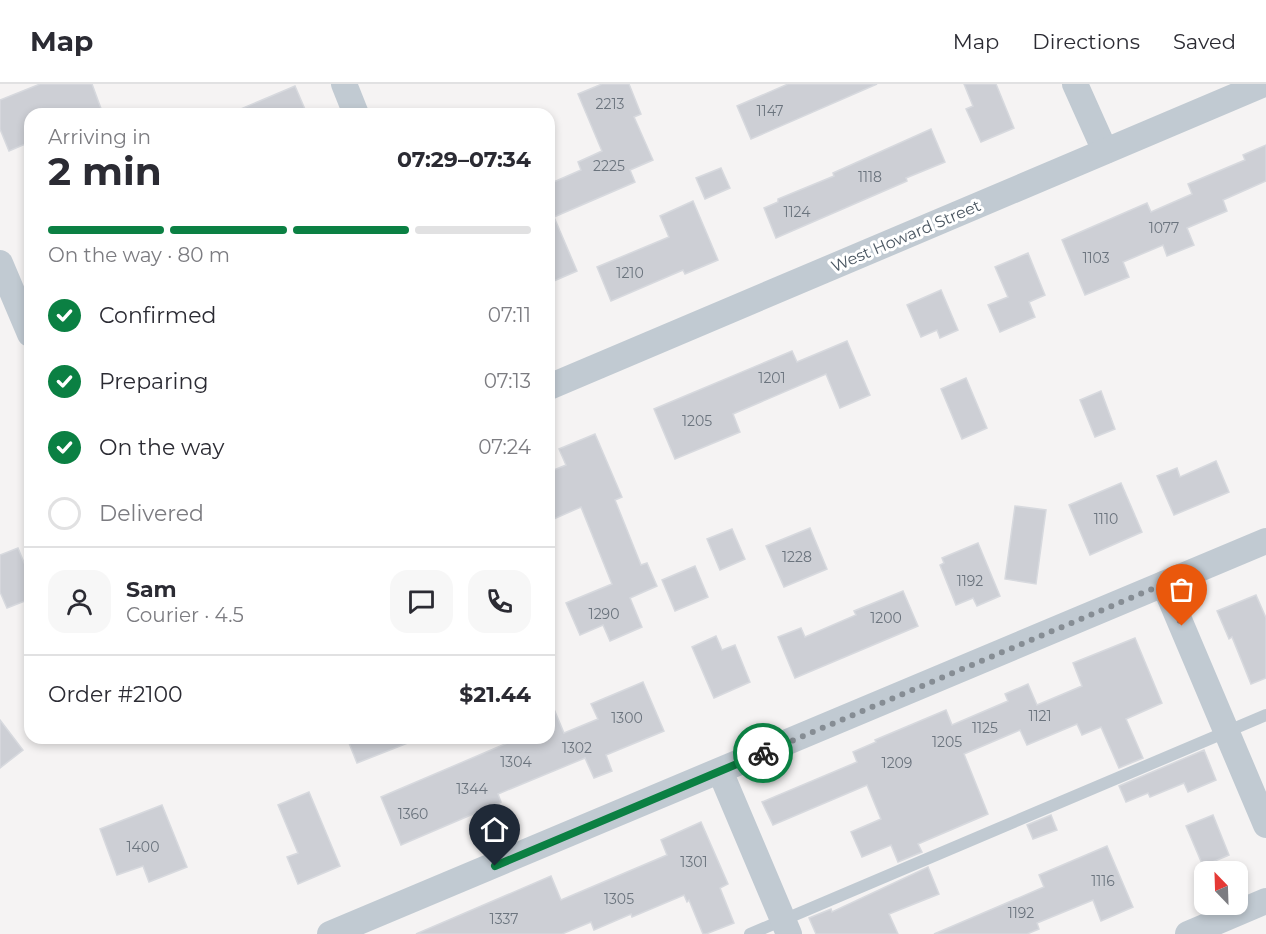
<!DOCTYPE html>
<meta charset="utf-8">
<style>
:root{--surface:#fff;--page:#f7f7f7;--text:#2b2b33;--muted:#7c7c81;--line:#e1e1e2;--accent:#0b8043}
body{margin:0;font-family:Montserrat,sans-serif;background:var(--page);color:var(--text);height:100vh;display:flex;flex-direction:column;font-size:22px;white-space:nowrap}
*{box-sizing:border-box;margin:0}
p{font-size:20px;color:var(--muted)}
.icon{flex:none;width:33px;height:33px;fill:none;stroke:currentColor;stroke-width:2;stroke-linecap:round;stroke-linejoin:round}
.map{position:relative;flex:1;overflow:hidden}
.sheet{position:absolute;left:24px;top:24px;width:531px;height:636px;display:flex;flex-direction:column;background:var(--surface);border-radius:18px;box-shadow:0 3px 9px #0003}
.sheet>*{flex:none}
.needle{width:39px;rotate:337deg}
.buttons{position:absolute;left:1194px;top:777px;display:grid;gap:12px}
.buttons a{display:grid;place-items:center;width:54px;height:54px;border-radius:12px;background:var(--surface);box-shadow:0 3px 9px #0003;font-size:30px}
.pin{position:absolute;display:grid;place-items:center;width:51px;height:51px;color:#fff;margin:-62px -26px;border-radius:50% 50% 50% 0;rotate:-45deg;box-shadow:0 0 6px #0007}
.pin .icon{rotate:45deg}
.courier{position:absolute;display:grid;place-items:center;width:60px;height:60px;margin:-30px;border:4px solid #0b8043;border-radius:50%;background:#fff;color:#222;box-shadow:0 2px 8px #0007}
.headline em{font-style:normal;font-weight:700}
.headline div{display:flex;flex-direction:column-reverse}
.headline{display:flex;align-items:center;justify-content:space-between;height:102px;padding:0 24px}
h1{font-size:39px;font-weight:700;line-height:45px}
.bar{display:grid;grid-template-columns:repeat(4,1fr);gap:9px 6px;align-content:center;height:72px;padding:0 24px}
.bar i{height:8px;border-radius:4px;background:var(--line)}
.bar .active{background:var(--accent)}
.bar p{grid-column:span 4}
.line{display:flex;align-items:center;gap:15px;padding:0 24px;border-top:2px solid var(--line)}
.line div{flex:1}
.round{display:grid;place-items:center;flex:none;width:63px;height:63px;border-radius:18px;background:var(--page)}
ol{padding:0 24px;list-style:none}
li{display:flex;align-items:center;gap:18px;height:66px}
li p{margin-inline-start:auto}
li .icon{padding:6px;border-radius:50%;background:var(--accent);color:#fff;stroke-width:4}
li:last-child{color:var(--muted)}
li i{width:33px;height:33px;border:3px solid var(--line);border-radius:50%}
header{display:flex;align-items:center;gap:36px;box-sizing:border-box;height:84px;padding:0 30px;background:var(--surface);border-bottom:2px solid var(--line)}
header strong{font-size:28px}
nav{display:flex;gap:33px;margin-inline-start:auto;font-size:21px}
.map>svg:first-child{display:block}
</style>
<header>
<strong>Map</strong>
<nav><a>Map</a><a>Directions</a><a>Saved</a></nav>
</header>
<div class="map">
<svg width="1266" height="850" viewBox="0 0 1266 850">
<rect width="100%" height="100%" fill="#f5f3f3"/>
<g fill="#cdcfd5" stroke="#d7d9de" stroke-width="1.5">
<path d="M 40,0 L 92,0 L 103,30 L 30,30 L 30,58 L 9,67 L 0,45 L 0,16 Z"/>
<path d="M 602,0 L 629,0 L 641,30 L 634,33 L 653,76 L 630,86 L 635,98 L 554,133 L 577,187 L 549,199 L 549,100 L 581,86 L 578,78 L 602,67 L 578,10 Z"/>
<path d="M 788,0 L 877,0 L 751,55 L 737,22 Z"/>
<path d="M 964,0 L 996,0 L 1014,44 L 981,58 L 966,25 L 973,22 Z"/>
<path d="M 295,2 L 307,30 L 229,30 Z"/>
<path d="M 931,45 L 945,78 L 906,94 L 907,97 L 776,154 L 764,124 L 778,118 L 778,115 L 834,92 L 833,89 Z"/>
<path d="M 1266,61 L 1266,97 L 1223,116 L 1227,127 L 1187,144 L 1194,161 L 1167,172 L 1163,161 L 1123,178 L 1129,193 L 1085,211 L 1062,156 L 1147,119 L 1151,128 L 1192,110 L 1188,100 L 1245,76 L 1243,71 Z"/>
<path d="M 721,84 L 730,104 L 705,115 L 696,94 Z"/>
<path d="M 693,117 L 718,176 L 685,190 L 683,186 L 611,217 L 597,183 L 669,153 L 660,132 Z"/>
<path d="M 1028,169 L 1045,211 L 1029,218 L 1035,233 L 1000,248 L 988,221 L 1008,213 L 995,183 Z"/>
<path d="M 941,206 L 958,246 L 940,254 L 937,246 L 921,253 L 907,221 Z"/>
<path d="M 847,257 L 870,311 L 840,324 L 826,290 L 733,330 L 740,348 L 675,375 L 654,325 L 792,267 L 797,278 Z"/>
<path d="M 966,294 L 987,344 L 962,355 L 941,305 Z"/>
<path d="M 1101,307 L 1115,345 L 1095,353 L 1080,316 Z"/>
<path d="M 595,350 L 622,413 L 615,416 L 641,481 L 647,479 L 657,502 L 630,514 L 642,543 L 610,557 L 603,541 L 580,551 L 566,519 L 612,500 L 581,423 L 549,437 L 549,388 L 566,381 L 559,365 Z"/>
<path d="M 1216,377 L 1229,408 L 1174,431 L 1157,392 L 1177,384 L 1180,393 Z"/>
<path d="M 1121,399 L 1142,448 L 1090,471 L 1069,421 Z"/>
<path d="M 1015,422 L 1046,426 L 1036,500 L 1005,495 Z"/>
<path d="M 810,444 L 827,485 L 784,503 L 766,462 Z"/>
<path d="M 732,445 L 745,475 L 720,486 L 707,455 Z"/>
<path d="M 978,459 L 1000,512 L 977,522 L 973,514 L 956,521 L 940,481 L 944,479 L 942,474 Z"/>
<path d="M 18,464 L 30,493 L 30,515 L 7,524 L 0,508 L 0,471 Z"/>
<path d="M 695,482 L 708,513 L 675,527 L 662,496 Z"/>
<path d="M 903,507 L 918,542 L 795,594 L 778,553 L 801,544 L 805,553 L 856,531 L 854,527 Z"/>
<path d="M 1256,511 L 1266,534 L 1266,594 L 1251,600 L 1232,553 L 1229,555 L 1217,527 Z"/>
<path d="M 716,552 L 722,566 L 735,561 L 750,598 L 714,614 L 692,563 Z"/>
<path d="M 1135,554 L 1162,619 L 1126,635 L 1143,674 L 1119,684 L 1101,643 L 1082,651 L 1077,640 L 1027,661 L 1020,646 L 964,670 L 988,730 L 918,760 L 922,768 L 898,778 L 891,761 L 862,773 L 851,748 L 881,735 L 867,701 L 773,741 L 762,718 L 857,678 L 853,668 L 876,658 L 875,656 L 946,626 L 952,641 L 1008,617 L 1005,610 L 1028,600 L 1037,621 L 1082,602 L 1073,579 Z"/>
<path d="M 643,598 L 664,647 L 606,671 L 612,687 L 594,694 L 585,674 L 498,710 L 501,718 L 401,761 L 381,713 L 519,654 L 549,654 L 549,613 L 564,649 L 598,635 L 591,620 Z"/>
<path d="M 0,636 L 23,666 L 0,684 Z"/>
<path d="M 347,654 L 417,654 L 418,655 L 357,679 Z"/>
<path d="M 1204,666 L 1216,696 L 1188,708 L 1184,699 L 1150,713 L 1148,709 L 1126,718 L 1119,702 Z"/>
<path d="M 309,708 L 340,782 L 298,800 L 287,773 L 298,769 L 278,721 Z"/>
<path d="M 162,721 L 187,783 L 149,798 L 143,782 L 117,791 L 100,745 Z"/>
<path d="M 1051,731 L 1057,746 L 1033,755 L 1027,741 Z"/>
<path d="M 1213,731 L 1229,771 L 1203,782 L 1186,742 Z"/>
<path d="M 701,738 L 728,800 L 720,804 L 734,839 L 706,850 L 703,850 L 689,816 L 687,818 L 684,811 L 632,833 L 631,830 L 594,846 L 591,838 L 562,850 L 416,850 L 551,792 L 561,816 L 667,771 L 661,756 Z"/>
<path d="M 1107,762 L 1133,823 L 1101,837 L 1093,816 L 1037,839 L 1039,845 L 1027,850 L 934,850 L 1044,803 L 1039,791 Z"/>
<path d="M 928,783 L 939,810 L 889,830 L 898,850 L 816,850 L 809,834 L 831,825 L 832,828 Z"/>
</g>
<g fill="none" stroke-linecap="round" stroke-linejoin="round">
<path stroke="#c1cad2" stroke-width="12" d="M 750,850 L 1266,631"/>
<g stroke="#c1cad2" stroke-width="26">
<path d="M 344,0 L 356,30"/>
<path d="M 1075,0 L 1105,67"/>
<path d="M 0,179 L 30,250"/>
<path d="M 549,303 L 1264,0"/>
<path d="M 1164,500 L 1266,741"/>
<path d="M 720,687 L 789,850"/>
<path d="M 330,850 L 1266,457"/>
<path d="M 1188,850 L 1266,817"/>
</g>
</g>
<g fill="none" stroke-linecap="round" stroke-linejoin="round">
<path stroke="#868d94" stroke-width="6" stroke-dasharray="0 10.8" d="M 763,669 L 1164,500 L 1182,542"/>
<path stroke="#0b8043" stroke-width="8" d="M 495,782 L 763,669"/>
</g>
<g text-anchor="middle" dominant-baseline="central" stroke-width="6" stroke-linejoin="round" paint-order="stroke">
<g font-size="14" fill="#6b747e">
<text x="610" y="20">2213</text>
<text x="770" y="27">1147</text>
<text x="609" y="82">2225</text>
<text x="870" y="93">1118</text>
<text x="797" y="128">1124</text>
<text x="1164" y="144">1077</text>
<text x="1096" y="174">1103</text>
<text x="630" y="189">1210</text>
<text x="772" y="294">1201</text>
<text x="697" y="337">1205</text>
<text x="1106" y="435">1110</text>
<text x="797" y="473">1228</text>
<text x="970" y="497">1192</text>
<text x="604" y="530">1290</text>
<text x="886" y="534">1200</text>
<text x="1040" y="632">1121</text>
<text x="627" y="634">1300</text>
<text x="985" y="644">1125</text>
<text x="947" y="658">1205</text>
<text x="577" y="664">1302</text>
<text x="516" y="678">1304</text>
<text x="897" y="679">1209</text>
<text x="472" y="705">1344</text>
<text x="413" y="730">1360</text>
<text x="143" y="763">1400</text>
<text x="694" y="778">1301</text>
<text x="1103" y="797">1116</text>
<text x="619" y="815">1305</text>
<text x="1021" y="829">1192</text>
<text x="504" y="835">1337</text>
</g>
<g font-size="16" fill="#4a5661" stroke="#fff">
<text transform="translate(906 152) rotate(-23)">West Howard Street</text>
</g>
</g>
</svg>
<div class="buttons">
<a><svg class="needle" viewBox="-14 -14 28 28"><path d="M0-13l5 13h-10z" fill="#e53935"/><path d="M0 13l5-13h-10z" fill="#7c7c81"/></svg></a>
</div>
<div class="pin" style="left:1182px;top:542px;background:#ea580c"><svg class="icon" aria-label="bag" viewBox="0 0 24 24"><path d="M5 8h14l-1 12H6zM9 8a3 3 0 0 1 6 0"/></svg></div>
<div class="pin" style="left:495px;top:782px;background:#1f2937"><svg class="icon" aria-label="home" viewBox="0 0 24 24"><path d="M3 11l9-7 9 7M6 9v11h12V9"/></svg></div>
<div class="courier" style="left:763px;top:669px"><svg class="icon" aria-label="bike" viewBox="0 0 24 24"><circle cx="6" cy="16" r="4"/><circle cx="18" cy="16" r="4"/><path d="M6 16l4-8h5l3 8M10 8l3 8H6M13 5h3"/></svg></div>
<section class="sheet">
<div class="headline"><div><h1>2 min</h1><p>Arriving in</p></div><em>07:29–07:34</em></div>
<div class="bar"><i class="active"></i><i class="active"></i><i class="active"></i><i></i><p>On the way · 80 m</p></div>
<ol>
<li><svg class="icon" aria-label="check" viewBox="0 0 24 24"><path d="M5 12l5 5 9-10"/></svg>Confirmed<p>07:11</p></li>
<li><svg class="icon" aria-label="check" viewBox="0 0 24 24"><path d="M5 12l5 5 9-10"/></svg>Preparing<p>07:13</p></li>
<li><svg class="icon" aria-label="check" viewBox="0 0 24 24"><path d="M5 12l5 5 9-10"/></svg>On the way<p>07:24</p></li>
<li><i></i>Delivered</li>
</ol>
<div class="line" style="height:108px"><a class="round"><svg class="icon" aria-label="person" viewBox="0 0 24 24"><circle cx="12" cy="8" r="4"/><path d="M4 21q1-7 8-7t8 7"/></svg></a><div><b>Sam</b><p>Courier · 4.5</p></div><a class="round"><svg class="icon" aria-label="chat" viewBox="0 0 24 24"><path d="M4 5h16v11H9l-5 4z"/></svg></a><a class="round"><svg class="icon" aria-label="phone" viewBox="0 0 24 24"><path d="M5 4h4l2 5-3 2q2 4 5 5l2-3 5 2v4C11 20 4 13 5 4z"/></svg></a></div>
<div class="line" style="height:78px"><div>Order #2100</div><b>$21.44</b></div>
</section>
</div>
